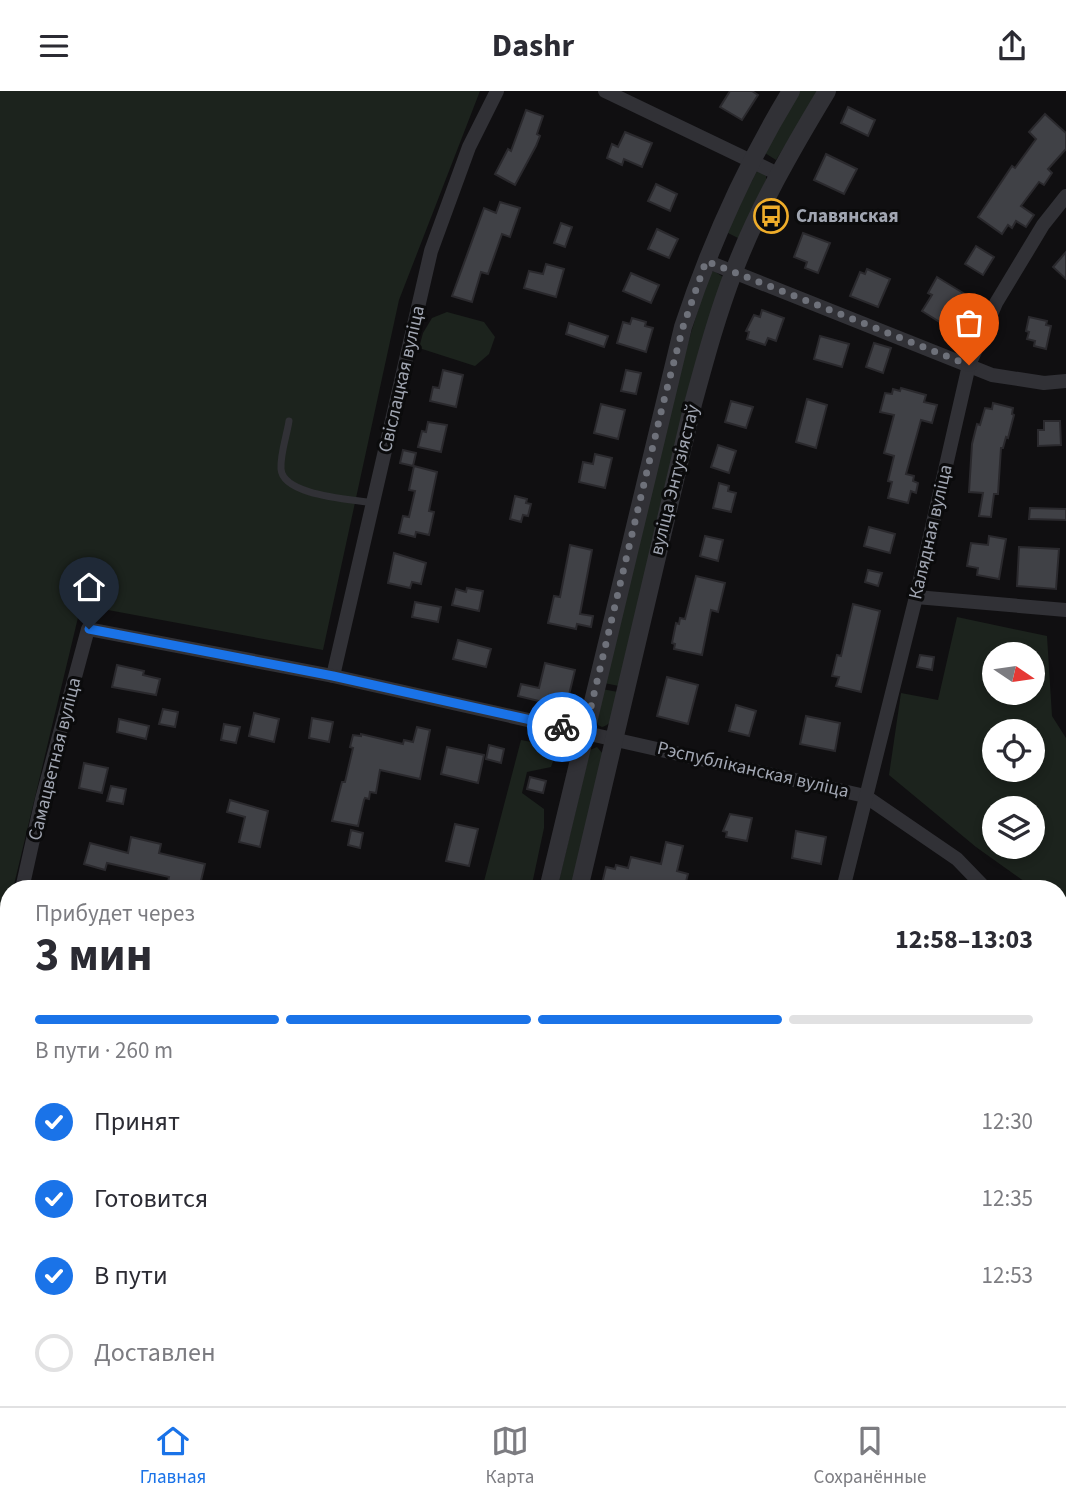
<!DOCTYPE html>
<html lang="ru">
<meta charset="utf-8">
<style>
:root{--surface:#fff;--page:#f2f2f3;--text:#2b2b33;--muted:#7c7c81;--line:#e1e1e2;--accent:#1a73e8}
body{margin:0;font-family:"Source Sans 3",sans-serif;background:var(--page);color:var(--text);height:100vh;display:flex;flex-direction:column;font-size:26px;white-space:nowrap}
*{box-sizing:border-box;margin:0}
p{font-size:23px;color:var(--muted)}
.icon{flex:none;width:38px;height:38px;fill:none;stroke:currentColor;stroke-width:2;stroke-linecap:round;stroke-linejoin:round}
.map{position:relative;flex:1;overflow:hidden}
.side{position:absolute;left:0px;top:789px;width:1068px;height:527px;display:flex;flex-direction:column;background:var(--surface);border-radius:28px 28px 0 0;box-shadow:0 4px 10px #0003}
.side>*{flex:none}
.needle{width:46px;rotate:103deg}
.buttons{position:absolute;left:982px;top:551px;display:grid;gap:14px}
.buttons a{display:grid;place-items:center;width:63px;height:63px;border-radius:50%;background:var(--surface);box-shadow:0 4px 10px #0003;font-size:35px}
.pin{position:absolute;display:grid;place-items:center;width:60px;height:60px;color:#fff;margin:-72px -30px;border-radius:50% 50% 50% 0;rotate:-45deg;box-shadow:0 0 7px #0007}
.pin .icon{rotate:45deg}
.courier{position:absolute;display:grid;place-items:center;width:70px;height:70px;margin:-35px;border:5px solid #1a73e8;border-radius:50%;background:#fff;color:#222;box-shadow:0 2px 9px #0007}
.overview em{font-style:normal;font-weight:700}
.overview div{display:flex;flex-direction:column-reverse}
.overview{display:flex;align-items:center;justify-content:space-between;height:119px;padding:0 35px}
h1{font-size:46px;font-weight:700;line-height:52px}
.bar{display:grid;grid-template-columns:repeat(4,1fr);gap:10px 7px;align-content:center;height:84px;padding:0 35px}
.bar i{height:9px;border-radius:5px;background:var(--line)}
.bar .on{background:var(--accent)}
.bar p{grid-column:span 4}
ol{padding:0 35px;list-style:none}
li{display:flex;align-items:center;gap:21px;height:77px}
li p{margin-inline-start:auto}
li .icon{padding:7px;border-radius:50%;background:var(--accent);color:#fff;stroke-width:4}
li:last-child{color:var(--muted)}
li i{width:38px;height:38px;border:4px solid var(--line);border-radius:50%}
header{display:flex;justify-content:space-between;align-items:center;height:91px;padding:0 35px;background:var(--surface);font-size:32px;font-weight:700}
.tabs{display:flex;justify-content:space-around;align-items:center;height:98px;border-top:2px solid var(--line);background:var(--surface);font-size:19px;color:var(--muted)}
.tabs a{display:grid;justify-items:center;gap:4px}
.tabs .on{color:var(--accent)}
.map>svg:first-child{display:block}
</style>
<header><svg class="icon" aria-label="menu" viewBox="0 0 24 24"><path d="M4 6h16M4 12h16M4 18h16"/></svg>Dashr<svg class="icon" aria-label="share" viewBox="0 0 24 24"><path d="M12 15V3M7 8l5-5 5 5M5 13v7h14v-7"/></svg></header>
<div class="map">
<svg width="1066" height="1315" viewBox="0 0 1066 1315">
<rect width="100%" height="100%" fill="#100f11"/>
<g fill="#1c231d" fill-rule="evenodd">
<path d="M 0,0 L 480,0 L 399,209 L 323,559 L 81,514 L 13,798 L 9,798 L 9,814 L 0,850 Z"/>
<path d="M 799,0 L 819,0 L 776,69 L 765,62 Z"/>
<path d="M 758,78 L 766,83 L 766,89 L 740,148 L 726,141 Z"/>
<path d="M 714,180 L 723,186 L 619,595 L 604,592 C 637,455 665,316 710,182 Z"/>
<path d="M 447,221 L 484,231 L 495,246 L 489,263 L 475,275 L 419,257 L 423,242 L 432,227 Z"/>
<path d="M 957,526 L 1047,545 L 1052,625 L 1066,647 L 1066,890 L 1059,854 L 1059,798 L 1035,798 L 976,756 L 889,684 L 901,602 L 938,609 ZM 994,564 L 1032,564 L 1032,602 L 994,602 ZM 994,640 L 1032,640 L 1032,679 L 994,679 ZM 994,718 L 1032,718 L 1032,756 L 994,756 Z"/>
<path d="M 602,598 L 618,601 C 615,613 616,633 602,636 L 598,634 L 596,628 Z"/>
<path d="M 521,649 L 558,656 L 551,676 L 527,681 L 522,702 L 544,718 L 544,737 L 531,798 L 482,798 Z"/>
<path d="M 597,656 L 603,663 L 572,798 L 557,798 L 590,659 Z"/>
</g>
<g fill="#404146" stroke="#2a292d" stroke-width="2">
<path d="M 730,0 L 752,0 L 758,4 L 742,29 L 720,16 Z"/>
<path d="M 848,16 L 875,29 L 868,45 L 841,32 Z"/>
<path d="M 526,19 L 543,25 L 537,43 L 540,45 L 536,55 L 515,94 L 495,83 L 508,58 L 511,60 Z"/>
<path d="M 1045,23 L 1066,42 L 1066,58 L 1048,78 L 1052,82 L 1044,94 L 1039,91 L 1021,115 L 1034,124 L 1026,136 L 1016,130 L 1012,137 L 1008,134 L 1002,143 L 978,126 L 1012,75 L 1015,77 L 1036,48 L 1029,41 Z"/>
<path d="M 625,41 L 652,52 L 642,76 L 624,68 L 622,74 L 607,67 L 612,53 L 618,56 Z"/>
<path d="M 826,63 L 857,78 L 844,103 L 814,89 Z"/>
<path d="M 656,93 L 677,103 L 670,120 L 648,110 Z"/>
<path d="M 500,111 L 520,117 L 510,146 L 502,143 L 488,183 L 481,181 L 472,211 L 452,205 L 484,117 L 496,122 Z"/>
<path d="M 561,132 L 572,136 L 565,156 L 554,152 Z"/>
<path d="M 657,138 L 678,148 L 669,167 L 648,158 Z"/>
<path d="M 803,142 L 830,152 L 818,182 L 805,177 L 807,171 L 794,166 Z"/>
<path d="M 976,155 L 994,166 L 983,184 L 965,173 Z"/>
<path d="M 1066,161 L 1066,188 L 1053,176 Z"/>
<path d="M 546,173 L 564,178 L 556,206 L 524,197 L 529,180 L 543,183 Z"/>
<path d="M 867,178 L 890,188 L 878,216 L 850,205 L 860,181 L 865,183 Z"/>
<path d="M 631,182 L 659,194 L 651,212 L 623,200 Z"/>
<path d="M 937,186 L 973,208 L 964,224 L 969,227 L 959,243 L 922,220 L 932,204 L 928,202 Z"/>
<path d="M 762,219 L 784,227 L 776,250 L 768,247 L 765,254 L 747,248 L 749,241 L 746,240 L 754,224 L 760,226 Z"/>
<path d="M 1029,226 L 1047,230 L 1046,234 L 1051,235 L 1046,258 L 1034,255 L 1035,250 L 1027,248 L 1029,241 L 1026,240 Z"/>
<path d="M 632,227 L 646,231 L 645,235 L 653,237 L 646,261 L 617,252 L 623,231 L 630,233 Z"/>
<path d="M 569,232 L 608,245 L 604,256 L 566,243 Z"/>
<path d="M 820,245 L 849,253 L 842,276 L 814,268 Z"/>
<path d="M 874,252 L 891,257 L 883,282 L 866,276 Z"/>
<path d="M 443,279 L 463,284 L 456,316 L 430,310 L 433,296 L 439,297 Z"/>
<path d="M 626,279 L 641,282 L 636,303 L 621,300 Z"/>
<path d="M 901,297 L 926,304 L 924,311 L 937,314 L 932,332 L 921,329 L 906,383 L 914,385 L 913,390 L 918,392 L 916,402 L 911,400 L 908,412 L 888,407 L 892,391 L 888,390 L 894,365 L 884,362 L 894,324 L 880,321 L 885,302 L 892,303 L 893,298 L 900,300 Z"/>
<path d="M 807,308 L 827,314 L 816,357 L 796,351 Z"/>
<path d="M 731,310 L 753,316 L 746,337 L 725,331 Z"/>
<path d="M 993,312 L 1013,317 L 1012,323 L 1014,324 L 1008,347 L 1006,346 L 1003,357 L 1001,357 L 998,403 L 994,403 L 991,426 L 979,425 L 983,402 L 969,401 L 972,353 L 977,333 L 980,334 L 985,317 L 992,318 Z"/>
<path d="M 601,313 L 625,319 L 618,348 L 594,342 Z"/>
<path d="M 1044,330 L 1060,330 L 1061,354 L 1038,355 L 1038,339 L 1044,339 Z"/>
<path d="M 428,331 L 447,334 L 441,361 L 418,356 L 422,340 L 426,341 Z"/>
<path d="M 718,354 L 736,360 L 729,382 L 711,376 Z"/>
<path d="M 403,359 L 416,362 L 413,375 L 400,372 Z"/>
<path d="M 595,363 L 612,367 L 605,397 L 579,391 L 583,371 L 593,373 Z"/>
<path d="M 414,375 L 437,381 L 429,420 L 434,421 L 429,444 L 416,441 L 415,446 L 399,442 L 403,425 L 409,426 L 415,400 L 409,399 Z"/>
<path d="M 719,392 L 729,395 L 728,400 L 736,402 L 731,421 L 713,417 Z"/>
<path d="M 515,405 L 527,408 L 526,412 L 531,413 L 528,425 L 523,424 L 521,431 L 510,428 Z"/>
<path d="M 1030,417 L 1066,418 L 1066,429 L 1029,428 Z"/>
<path d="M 869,436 L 895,443 L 890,462 L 864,455 Z"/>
<path d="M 705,445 L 723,449 L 718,470 L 700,465 Z"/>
<path d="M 989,445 L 1006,448 L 999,488 L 977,484 L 978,477 L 967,475 L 971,452 L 988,454 Z"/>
<path d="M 570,454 L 592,459 L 580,523 L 593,525 L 591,536 L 577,533 L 576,538 L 548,532 L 554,505 L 560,506 Z"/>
<path d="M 1019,456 L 1059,458 L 1056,498 L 1017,495 Z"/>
<path d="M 394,462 L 426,472 L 421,493 L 412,491 L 410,497 L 388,492 Z"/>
<path d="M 868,479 L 882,482 L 878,495 L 865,491 Z"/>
<path d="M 696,485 L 725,492 L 718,521 L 711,519 L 702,564 L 674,558 L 675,553 L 672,552 L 676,532 L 679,533 L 680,527 L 685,528 Z"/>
<path d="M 467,497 L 483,500 L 479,520 L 452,514 L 456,498 L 466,501 Z"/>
<path d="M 415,511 L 441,516 L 438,531 L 412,526 Z"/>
<path d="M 853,513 L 880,520 L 861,601 L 836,595 L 839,586 L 832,585 L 837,564 L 841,565 Z"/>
<path d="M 458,549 L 491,558 L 486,576 L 453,568 Z"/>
<path d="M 920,564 L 934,566 L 932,579 L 917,576 Z"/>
<path d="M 545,572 L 575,579 L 568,608 L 549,604 L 547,612 L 518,605 L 521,593 L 539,597 Z"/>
<path d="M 117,574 L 144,580 L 143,584 L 160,588 L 156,604 L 112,596 Z"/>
<path d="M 667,586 L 698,594 L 688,633 L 657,625 Z"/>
<path d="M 736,614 L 756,620 L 749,645 L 729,640 Z"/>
<path d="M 163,618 L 178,621 L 175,636 L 159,633 Z"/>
<path d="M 254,622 L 279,628 L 274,651 L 249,645 Z"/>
<path d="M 806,625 L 840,632 L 835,660 L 800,653 Z"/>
<path d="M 312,627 L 333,631 L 329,651 L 309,647 Z"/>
<path d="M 119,628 L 149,635 L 146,648 L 117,641 Z"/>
<path d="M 224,633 L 240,636 L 236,652 L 221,649 Z"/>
<path d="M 417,636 L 430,639 L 420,688 L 380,679 L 376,702 L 370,701 L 369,708 L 365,707 L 364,709 L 358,735 L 332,730 L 342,691 L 345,691 L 353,657 L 350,656 L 353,644 L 361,645 L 361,643 L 403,653 L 404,649 L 413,651 Z"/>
<path d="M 489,654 L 504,658 L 501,672 L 486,668 Z"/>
<path d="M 447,656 L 484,664 L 478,692 L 441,683 Z"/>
<path d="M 84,672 L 108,677 L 102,702 L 79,697 Z"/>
<path d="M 530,686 L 546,690 L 543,702 L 527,698 Z"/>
<path d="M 111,695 L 126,698 L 123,713 L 107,710 Z"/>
<path d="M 230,709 L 268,720 L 260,756 L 239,751 L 245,726 L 227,721 Z"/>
<path d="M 730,723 L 752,727 L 747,750 L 726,746 L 727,741 L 723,740 Z"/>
<path d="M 455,733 L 478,738 L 469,775 L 446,770 Z"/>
<path d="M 351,739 L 363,742 L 360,757 L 348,754 Z"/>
<path d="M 796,740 L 826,746 L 821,773 L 792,767 Z"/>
<path d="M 131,746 L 161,753 L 159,762 L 205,773 L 199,798 L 168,792 L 169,786 L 107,772 L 105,779 L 84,773 L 90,752 L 128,762 Z"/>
<path d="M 666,751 L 683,755 L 677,780 L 688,783 L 684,798 L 601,797 L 606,776 L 615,778 L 616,774 L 628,777 L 631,766 L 661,773 Z"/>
</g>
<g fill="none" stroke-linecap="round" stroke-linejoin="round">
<g stroke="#313136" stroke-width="7">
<path d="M 289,330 C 287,344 280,363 281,378 C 283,405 352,408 373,412"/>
<path d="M 520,1315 L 522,1307"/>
</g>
<g stroke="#313136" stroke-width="14">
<path d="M 605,0 L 778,83"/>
<path d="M 706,170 L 992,284 L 1044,292 L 1066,290"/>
<path d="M 916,506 L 1066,519"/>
<path d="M 333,585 L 431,160 L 469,56 L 497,0"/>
<path d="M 22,798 L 42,708 L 88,538 L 333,585 L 865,705 L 957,768 L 986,798"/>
<path d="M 843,798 L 916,506 L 969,274 L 996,212 L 1043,134 L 1066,105"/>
<path d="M 0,894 L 9,856"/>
<path d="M 1059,979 L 1059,1032"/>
<path d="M 1059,1294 L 1066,1296"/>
<path d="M 0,1307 L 38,1315"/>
<path d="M 163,1315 L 165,1307"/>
<path d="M 994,1315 L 996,1307"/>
</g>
<g stroke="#313136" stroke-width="18">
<path d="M 548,798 L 683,236 C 710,154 746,74 791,0"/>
<path d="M 579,798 L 693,313 C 705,269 717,224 734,180 C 758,117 792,58 827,0"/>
<path d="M 428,1315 L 430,1307"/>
<path d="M 459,1315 L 460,1307"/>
</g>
</g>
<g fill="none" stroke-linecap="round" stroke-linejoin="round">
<path stroke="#6e717a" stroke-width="7" stroke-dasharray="0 12.6" d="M 562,636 L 585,641 L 662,317 L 683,236 L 706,170 L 969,274"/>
<path stroke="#1a73e8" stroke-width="9" d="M 89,538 L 333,585 L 562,636"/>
</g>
<defs>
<g id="bus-ring" transform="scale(1.75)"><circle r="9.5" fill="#0b0b0c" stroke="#efad2a" stroke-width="1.5"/><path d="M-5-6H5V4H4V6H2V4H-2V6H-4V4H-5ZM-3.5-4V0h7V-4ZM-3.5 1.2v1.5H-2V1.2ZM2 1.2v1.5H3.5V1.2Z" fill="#efad2a"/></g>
</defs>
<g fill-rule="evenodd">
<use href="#bus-ring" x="771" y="125"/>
</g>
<g text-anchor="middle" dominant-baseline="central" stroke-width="6" stroke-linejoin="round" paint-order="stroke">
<g font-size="19" font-weight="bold" fill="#a1a6b2" stroke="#0b0b0c" text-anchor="start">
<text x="796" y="125">Славянская</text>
</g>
<g font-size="19" fill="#a1a6b2" stroke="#0b0b0c">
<text transform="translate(402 288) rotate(-77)">Свіслацкая вуліца</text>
<text transform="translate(675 389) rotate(-76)">вуліца Энтузіястаў</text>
<text transform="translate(931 441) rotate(-77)">Калядная вуліца</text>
<text transform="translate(55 668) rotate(-76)">Самацветная вуліца</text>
<text transform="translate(753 679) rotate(13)">Рэспубліканская вуліца</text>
</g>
</g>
</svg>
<div class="buttons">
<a><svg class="needle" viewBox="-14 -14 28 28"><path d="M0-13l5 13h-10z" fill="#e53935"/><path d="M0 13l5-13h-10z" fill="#7c7c81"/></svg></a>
<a><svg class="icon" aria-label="locate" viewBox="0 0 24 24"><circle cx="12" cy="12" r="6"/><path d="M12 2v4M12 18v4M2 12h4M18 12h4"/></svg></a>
<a><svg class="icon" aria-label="layers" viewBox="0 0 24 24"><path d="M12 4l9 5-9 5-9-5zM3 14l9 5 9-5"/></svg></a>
</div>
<div class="pin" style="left:969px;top:274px;background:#ea580c"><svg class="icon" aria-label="bag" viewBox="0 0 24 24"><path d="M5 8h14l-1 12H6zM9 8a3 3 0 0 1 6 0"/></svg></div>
<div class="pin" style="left:89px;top:538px;background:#1f2937"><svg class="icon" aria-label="home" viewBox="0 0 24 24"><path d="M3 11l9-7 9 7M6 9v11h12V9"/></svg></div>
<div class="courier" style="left:562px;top:636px"><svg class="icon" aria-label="bike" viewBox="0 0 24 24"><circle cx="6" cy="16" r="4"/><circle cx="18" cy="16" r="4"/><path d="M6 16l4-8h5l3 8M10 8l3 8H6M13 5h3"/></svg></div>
<section class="side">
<div class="overview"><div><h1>3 мин</h1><p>Прибудет через</p></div><em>12:58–13:03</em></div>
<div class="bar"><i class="on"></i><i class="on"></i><i class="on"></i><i></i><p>В пути · 260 m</p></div>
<ol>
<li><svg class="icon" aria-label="check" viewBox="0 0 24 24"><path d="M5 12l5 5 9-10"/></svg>Принят<p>12:30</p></li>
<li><svg class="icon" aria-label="check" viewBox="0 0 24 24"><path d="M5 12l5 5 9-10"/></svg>Готовится<p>12:35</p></li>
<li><svg class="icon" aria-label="check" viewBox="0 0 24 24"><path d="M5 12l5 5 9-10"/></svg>В пути<p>12:53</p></li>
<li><i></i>Доставлен</li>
</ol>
</section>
</div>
<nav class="tabs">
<a class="on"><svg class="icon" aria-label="home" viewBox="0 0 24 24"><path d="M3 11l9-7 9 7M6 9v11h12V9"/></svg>Главная</a>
<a><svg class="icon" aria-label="map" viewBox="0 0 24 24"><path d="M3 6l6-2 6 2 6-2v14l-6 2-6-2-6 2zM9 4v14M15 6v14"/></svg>Карта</a>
<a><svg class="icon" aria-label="saved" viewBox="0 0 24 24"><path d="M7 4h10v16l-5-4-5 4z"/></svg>Сохранённые</a>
</nav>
